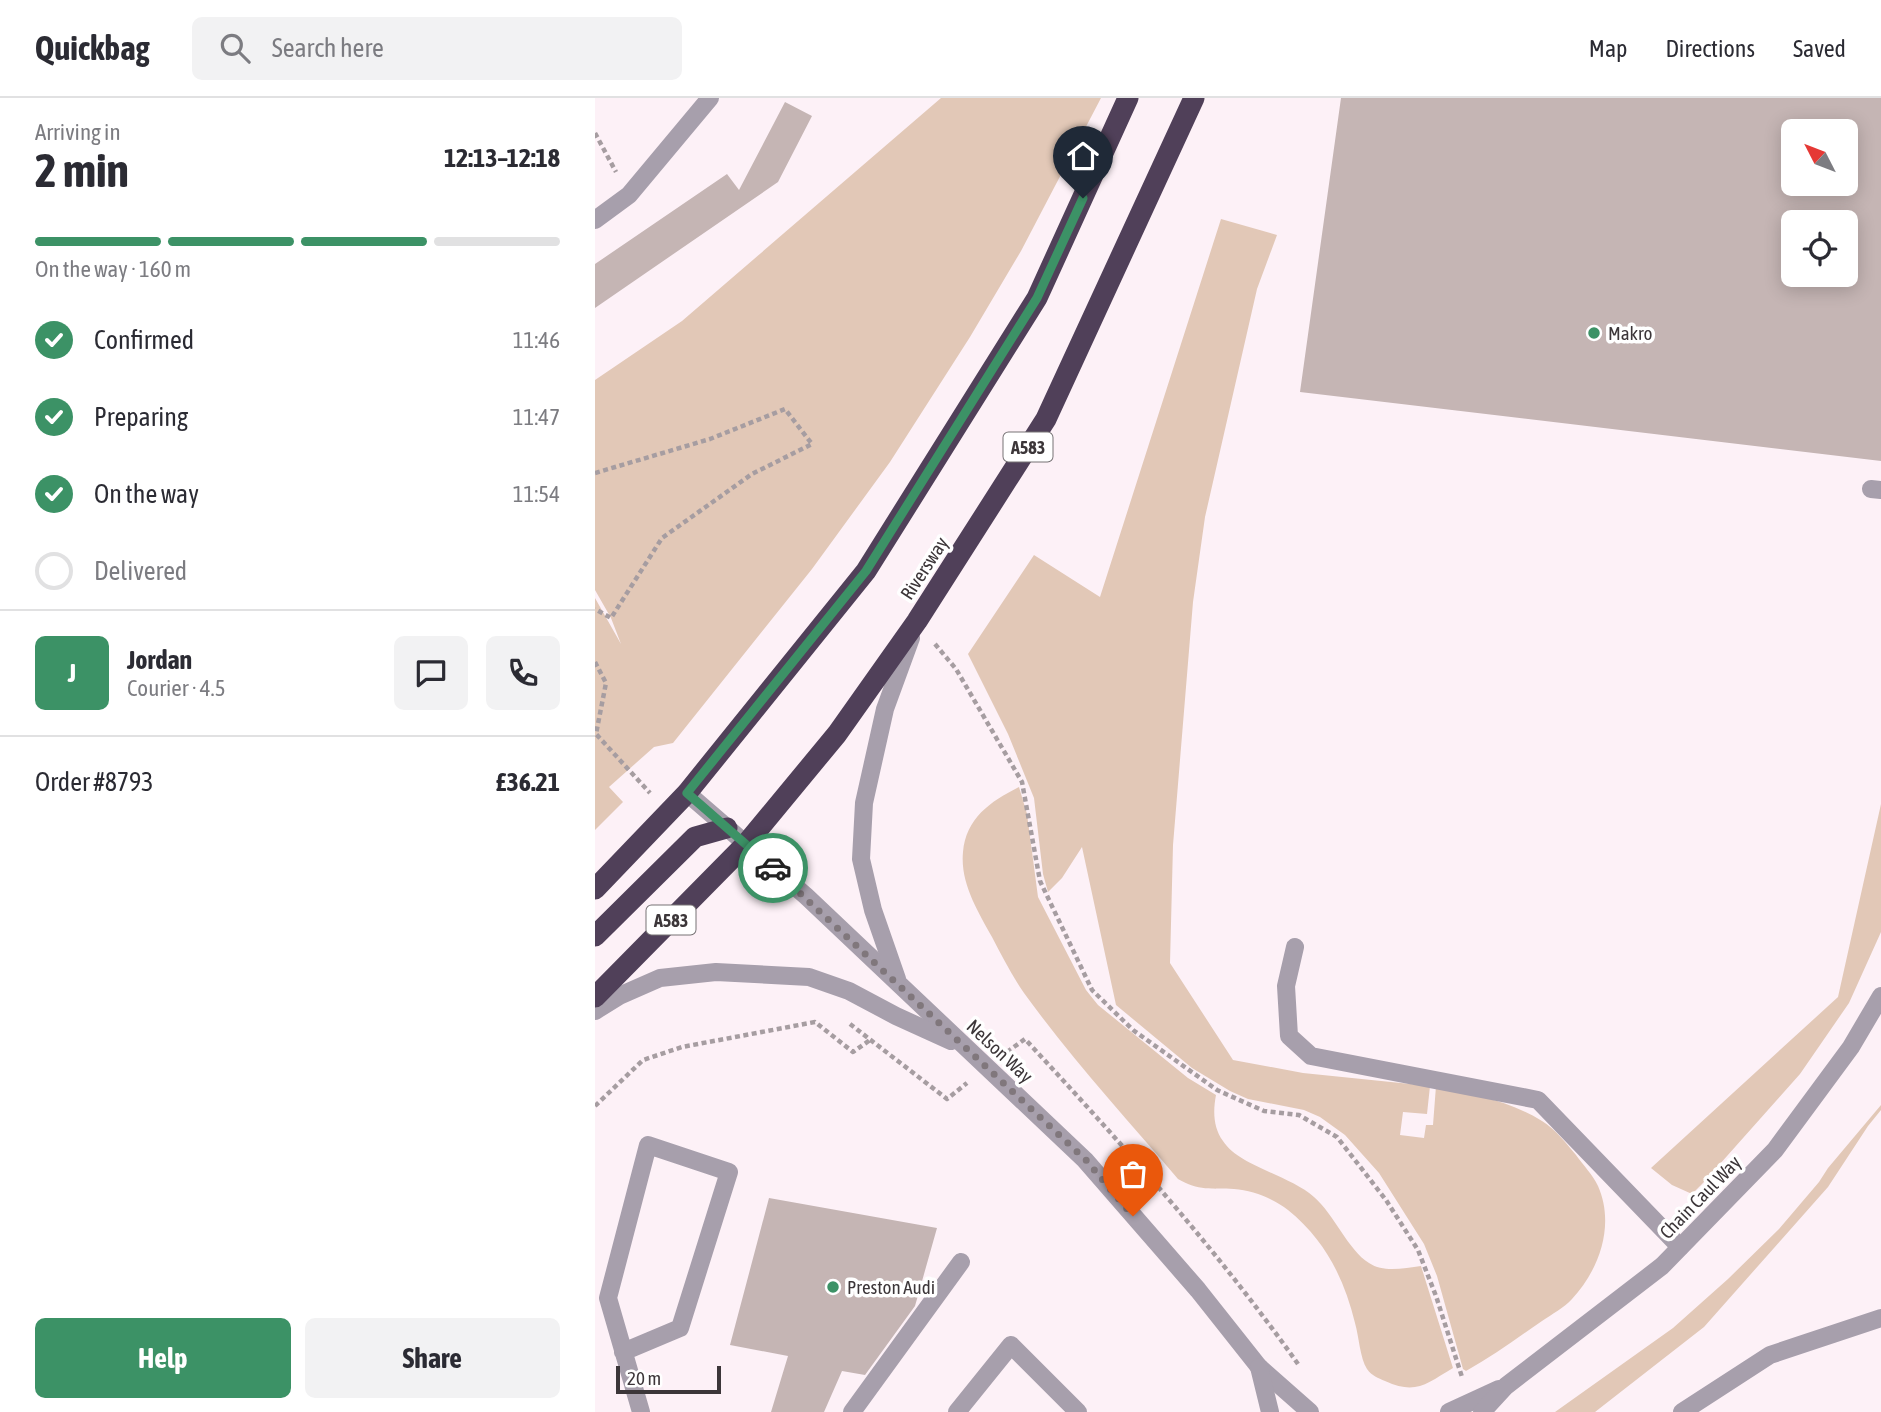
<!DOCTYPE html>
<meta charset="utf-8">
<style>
:root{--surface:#fff;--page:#f2f2f3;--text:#2b2b33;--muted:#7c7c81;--line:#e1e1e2;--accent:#3c9266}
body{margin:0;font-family:"Asap Condensed",sans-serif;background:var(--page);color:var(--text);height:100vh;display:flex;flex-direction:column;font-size:26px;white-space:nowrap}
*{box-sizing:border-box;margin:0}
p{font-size:23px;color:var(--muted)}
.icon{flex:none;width:38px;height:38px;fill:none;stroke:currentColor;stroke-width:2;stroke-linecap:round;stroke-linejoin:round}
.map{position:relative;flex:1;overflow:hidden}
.panel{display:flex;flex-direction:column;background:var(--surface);width:595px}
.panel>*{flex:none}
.needle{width:46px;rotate:312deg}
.buttons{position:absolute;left:1186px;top:21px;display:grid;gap:14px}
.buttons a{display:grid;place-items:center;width:77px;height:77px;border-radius:10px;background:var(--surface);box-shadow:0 4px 18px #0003;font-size:35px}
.scale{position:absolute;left:21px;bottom:18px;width:105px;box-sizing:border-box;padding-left:7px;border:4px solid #3c3639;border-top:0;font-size:19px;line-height:24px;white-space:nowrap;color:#3c3639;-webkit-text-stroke:5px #fff;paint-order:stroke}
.pin{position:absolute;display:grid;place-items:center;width:60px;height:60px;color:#fff;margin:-72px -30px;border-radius:50% 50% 50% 0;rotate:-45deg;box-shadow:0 0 7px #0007}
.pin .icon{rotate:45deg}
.courier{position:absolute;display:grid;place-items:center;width:70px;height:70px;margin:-35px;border:5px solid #3c9266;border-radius:50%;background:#fff;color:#222;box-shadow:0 2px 9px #0007}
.headline em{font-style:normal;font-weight:700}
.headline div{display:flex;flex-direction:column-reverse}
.headline{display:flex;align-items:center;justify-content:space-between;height:119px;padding:0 35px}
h1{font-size:46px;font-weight:700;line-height:52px}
.bar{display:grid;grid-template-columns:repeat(4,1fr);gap:10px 7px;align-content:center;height:84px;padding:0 35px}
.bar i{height:9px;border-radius:5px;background:var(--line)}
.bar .on{background:var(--accent)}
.bar p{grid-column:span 4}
.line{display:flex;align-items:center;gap:18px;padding:0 35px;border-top:2px solid var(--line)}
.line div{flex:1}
.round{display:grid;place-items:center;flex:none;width:74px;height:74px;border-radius:10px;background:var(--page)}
ol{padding:0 35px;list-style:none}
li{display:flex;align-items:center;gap:21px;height:77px}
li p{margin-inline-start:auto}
li .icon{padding:7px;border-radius:50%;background:var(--accent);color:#fff;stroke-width:4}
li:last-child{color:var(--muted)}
li i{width:38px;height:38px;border:4px solid var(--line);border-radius:50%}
.button{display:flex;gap:14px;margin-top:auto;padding:14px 35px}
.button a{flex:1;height:80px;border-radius:10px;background:var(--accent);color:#fff;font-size:28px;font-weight:700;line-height:80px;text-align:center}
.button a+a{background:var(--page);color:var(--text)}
header{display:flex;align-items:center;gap:42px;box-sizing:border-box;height:98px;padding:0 35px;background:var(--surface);border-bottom:2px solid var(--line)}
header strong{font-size:33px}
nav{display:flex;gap:38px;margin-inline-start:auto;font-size:24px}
.search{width:490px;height:63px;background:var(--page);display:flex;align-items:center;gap:18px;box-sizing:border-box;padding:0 24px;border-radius:10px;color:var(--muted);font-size:26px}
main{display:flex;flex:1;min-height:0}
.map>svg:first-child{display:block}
</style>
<header>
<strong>Quickbag</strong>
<div class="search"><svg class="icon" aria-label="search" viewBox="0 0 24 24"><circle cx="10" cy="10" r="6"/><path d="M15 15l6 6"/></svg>Search here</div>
<nav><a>Map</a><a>Directions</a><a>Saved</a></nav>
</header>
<main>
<section class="panel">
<div class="headline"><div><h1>2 min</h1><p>Arriving in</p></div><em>12:13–12:18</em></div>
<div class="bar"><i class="on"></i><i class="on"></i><i class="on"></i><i></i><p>On the way · 160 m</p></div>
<ol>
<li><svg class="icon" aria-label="check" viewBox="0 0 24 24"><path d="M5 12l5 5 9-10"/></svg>Confirmed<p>11:46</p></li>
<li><svg class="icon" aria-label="check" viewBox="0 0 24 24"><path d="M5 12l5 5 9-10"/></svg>Preparing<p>11:47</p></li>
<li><svg class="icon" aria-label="check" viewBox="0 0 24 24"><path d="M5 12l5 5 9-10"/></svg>On the way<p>11:54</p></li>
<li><i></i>Delivered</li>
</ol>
<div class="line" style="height:126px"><b class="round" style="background:var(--accent);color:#fff">J</b><div><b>Jordan</b><p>Courier · 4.5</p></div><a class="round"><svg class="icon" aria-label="chat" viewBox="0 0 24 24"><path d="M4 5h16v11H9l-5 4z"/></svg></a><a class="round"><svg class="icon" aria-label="phone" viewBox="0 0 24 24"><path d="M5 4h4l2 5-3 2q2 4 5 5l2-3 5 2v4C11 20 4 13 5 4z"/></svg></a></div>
<div class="line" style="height:91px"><div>Order #8793</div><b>£36.21</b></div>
<div class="button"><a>Help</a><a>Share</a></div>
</section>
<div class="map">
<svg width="1286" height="1314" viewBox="0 0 1286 1314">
<rect width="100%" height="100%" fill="#fdf1f7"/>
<g fill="#e2c8b7">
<path d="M 346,0 L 506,0 L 426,153 L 375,239 L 295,364 L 217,471 L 78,645 L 59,649 L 14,689 L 28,704 L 0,732 L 0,500 L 26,546 L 16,520 L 0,492 L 0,282 L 87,223 Z"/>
<path d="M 626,121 L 682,137 L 662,191 L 610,419 L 598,504 L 578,747 L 575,865 L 638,962 L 708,975 L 835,988 L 832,1016 L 808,1014 L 805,1037 L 829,1040 L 831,1027 L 838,1027 L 841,988 C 877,996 915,1003 947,1023 C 960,1031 971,1045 981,1057 C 988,1067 998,1077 1003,1088 C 1020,1126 1005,1171 977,1201 C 969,1210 957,1216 947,1223 C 922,1240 898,1258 871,1273 L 868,1271 L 842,1178 L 829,1146 L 784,1075 L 750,1037 L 725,1019 L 709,1012 L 653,1001 L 635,993 L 597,970 L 521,907 L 487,749 L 467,780 L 453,794 L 448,776 L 439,700 L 413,636 L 373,556 L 439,457 L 505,499 Z"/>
<path d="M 424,689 L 432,716 L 443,799 L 491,892 L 503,907 L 556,950 L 593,980 L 621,997 C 618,1013 618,1029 628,1043 C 644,1068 694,1077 719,1099 C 739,1116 753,1152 774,1165 C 789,1175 809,1170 826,1168 L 858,1270 C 831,1286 821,1297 790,1283 C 783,1280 777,1278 772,1271 C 765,1260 764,1239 760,1225 C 749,1180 730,1142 693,1112 C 679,1101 658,1092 639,1091 C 617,1090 603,1093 583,1081 C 531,1020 476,960 429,895 C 417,878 407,858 397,839 C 383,813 365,785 368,754 C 371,720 396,703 424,689 Z"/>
<path d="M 1286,706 L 1286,834 L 1254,905 L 1205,976 L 1108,1085 L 1097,1096 L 1077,1087 L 1056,1070 L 1243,899 Z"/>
<path d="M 1286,1007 L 1286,1012 L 1273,1028 L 1233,1089 L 1109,1229 L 1000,1314 L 960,1314 L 1078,1230 L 1133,1181 L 1184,1131 L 1224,1084 L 1233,1070 Z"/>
</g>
<g fill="#c5b5b4" fill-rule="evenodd">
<path d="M 746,0 L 1286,0 L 1286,363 L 705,294 ZM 1199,33 L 1251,33 L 1251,86 L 1199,86 ZM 1199,124 L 1251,124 L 1251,177 L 1199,177 Z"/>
<path d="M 190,4 L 217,18 L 183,84 L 0,210 L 0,166 L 132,76 L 144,92 Z"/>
<path d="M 174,1100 L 342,1130 L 320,1208 L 270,1277 L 247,1273 L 229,1314 L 176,1314 L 193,1258 L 135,1247 Z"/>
</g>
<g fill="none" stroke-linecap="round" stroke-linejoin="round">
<g stroke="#a69da1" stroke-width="4.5" stroke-dasharray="5 3.5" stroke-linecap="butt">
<path d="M 0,35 L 21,74"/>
<path d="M 0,375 L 115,341 L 190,311 L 217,346 L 157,376 L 67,440 L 16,520 L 0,511"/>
<path d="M 340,546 L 361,571 L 427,684 L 445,783 L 497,892 L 538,932 L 622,992 L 669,1013 L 704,1017 L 742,1039 L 791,1102 L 823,1152 L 841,1198 L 867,1279"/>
<path d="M 0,564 L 11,585 L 1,636 L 55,695"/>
<path d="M 255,926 L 352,1001 L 372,985"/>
<path d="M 412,954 L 430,941 C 527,1046 620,1149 703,1266"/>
<path d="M 0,1008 L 48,962 L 87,949 L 220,924 L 258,954 L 275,942"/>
</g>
<g stroke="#a79fac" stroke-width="18">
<path d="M 1276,391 L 1286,392"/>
<path d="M 700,849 L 691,888 L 694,938 L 716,958 L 943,1002 L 1085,1149"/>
<path d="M 28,1254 L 85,1230 L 134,1074 L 53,1047 L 13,1200 L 46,1314"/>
<path d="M 257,1314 L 366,1164"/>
<path d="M 362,1314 L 416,1247 L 483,1314"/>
<path d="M 1087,1314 L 1175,1257 L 1286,1220"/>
</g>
<g stroke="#a79fac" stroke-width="18">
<path d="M 0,122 L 34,97 L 115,0"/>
<path d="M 92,695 L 211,798 L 490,1062 L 603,1192 L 664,1269 L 715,1314"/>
<path d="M 302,881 L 278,812 L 266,761 L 269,705 L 290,611 L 316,540"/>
<path d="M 0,913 L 24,898 L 65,880 L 121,874 L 214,879 L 254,893 L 301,918 L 356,943"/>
<path d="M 664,1269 L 675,1314"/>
<path d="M 854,1314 L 904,1291"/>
<path d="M 887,1314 L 911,1288 L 1067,1168 L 1180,1052 L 1256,949 L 1286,898"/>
</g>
<g stroke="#504059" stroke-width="21">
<path d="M 0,791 L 92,695 L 271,473 L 442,200 L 533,0"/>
<path d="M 0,838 L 100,739 L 132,730"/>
<path d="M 0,899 L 151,746 L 242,636 L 322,523 L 451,321 L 599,0"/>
</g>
</g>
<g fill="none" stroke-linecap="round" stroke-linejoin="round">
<path stroke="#80777c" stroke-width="7" stroke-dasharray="0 12.6" d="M 178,770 L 491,1062 L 538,1118"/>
<path stroke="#3c9266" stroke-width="9" d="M 178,770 L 92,695 L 271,473 L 442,200 L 488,100"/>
</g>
<g fill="#3c9266" stroke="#fff" stroke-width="2.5">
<circle cx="999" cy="235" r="7"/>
<circle cx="238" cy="1189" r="7"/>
</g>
<g text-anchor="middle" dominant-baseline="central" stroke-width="7" stroke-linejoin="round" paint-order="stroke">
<g fill="#fff" stroke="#767274" stroke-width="2">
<rect x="408.5" y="334.5" width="49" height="29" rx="5"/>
<rect x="51.5" y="807.5" width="49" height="29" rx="5"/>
</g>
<g font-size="18" font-weight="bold" fill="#3c3639">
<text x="433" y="349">A583</text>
<text x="76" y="822">A583</text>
</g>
<g font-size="19" fill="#3c3639" stroke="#fff" text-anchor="start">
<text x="1013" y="235">Makro</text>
<text x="252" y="1189">Preston Audi</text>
</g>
<g font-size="19" fill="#3c3639" stroke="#fff">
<text transform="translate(329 470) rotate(-57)">Riversway</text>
<text transform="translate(405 953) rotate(43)">Nelson Way</text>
<text transform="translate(1105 1099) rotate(-46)">Chain Caul Way</text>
</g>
</g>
</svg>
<div class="buttons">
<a><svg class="needle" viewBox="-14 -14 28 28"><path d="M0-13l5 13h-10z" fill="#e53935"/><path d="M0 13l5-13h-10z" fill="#7c7c81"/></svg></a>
<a><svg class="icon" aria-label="locate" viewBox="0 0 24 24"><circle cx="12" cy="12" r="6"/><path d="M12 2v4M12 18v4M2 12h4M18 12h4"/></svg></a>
</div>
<div class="scale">20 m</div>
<div class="pin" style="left:538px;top:1118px;background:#ea580c"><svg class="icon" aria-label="bag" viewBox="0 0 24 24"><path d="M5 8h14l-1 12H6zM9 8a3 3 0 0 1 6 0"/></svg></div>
<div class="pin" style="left:488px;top:100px;background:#1f2937"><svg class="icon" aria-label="home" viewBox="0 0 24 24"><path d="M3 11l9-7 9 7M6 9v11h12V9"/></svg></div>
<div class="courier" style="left:178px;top:770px"><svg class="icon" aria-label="car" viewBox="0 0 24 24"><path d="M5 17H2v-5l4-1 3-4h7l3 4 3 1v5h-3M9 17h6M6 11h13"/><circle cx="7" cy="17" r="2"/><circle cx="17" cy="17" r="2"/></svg></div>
</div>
</main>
